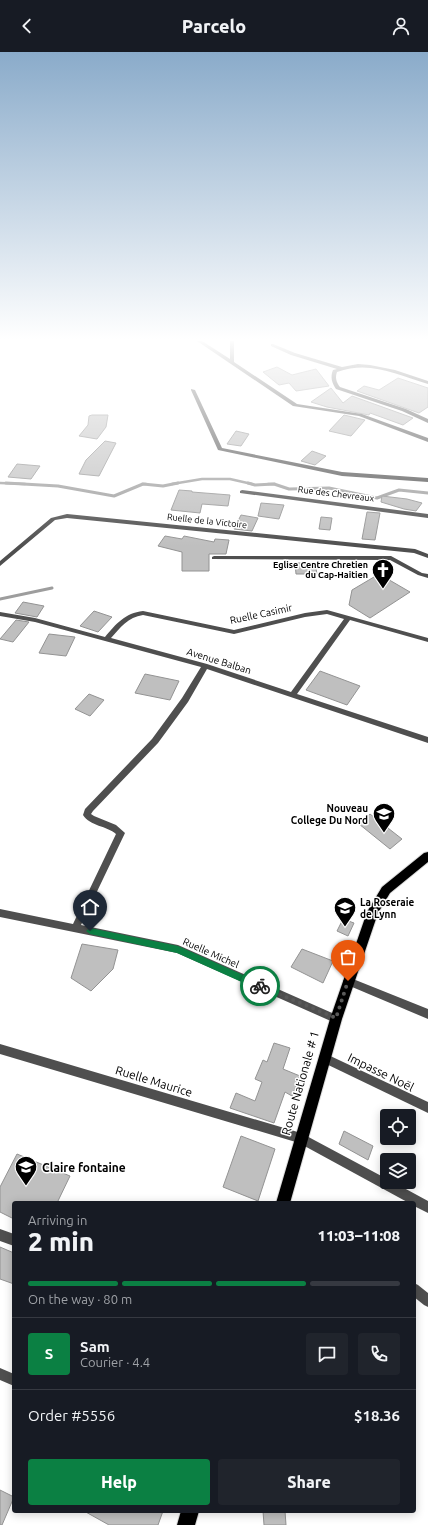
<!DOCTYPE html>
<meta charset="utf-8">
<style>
:root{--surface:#171b24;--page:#20242c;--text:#f1f3f6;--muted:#9ea1a6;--line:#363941;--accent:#0b8043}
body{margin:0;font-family:Ubuntu,sans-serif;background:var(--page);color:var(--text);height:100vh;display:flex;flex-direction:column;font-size:15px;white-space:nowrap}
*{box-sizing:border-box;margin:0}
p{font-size:13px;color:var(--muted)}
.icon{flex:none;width:22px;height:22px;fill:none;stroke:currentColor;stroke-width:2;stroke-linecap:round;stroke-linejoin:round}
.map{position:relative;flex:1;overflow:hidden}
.side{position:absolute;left:12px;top:1149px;width:404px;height:312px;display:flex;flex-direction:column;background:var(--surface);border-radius:4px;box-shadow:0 2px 10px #0003}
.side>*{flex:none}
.tools{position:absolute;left:380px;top:1057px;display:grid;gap:8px}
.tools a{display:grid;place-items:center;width:36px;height:36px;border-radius:4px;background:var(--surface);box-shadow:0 2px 10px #0003;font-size:20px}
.pin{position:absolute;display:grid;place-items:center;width:34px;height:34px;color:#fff;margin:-41px -17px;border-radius:50% 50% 50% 0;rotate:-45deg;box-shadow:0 0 4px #0007}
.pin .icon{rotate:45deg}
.courier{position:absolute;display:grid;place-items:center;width:40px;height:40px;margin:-20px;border:3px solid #0b8043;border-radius:50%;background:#fff;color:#222;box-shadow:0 1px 5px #0007}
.summary em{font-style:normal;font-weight:800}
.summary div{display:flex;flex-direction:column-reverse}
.summary{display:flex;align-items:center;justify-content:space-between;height:68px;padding:0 16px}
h1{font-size:26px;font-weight:800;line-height:30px}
.bar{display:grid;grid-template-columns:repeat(4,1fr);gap:6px 4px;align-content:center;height:48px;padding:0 16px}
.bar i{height:5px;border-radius:3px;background:var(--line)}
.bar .active{background:var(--accent)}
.bar p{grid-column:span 4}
.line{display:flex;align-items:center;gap:10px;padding:0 16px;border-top:1px solid var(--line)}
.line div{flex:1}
.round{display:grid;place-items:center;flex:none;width:42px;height:42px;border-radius:4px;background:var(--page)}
.button{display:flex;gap:8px;margin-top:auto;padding:8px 16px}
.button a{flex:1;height:46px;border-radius:4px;background:var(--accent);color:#fff;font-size:16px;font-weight:800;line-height:46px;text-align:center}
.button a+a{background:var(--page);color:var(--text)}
header{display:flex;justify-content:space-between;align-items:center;height:52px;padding:0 16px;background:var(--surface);font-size:18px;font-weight:800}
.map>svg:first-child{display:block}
</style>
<header><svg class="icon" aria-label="back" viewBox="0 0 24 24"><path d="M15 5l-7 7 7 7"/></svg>Parcelo<svg class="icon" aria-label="person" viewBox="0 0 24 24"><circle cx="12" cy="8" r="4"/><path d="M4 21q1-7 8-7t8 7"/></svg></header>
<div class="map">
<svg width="428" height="1473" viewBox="0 0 428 1473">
<rect width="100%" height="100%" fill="#fff"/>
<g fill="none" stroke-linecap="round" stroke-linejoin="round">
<g stroke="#9d9d9d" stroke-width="2.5">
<path d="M 0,431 L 25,432"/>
<path d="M 142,432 L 146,432"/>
<path d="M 172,432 L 202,427 L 230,427 L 252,432"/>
<path d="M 268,432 L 275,432"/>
</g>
<g stroke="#9d9d9d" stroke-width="3">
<path d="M 6,431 L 58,434 L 114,444 L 143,432 L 163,434 L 178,431"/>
<path d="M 248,431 L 255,433 L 274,432 L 289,437 L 329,436 L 377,446 L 399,438 L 428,441"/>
<path d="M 0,547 L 52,536"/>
</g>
</g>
<g fill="#bfbfbf" stroke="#939393">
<path d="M 277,315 L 292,323 L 316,317 L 329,334 L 296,339 L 289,331 L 279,333 L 263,320 Z"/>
<path d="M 398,326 L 428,336 L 428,355 L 419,361 L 357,339 L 364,334 L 379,338 Z"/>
<path d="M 331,336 L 343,351 L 352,344 L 413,366 L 403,373 L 370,361 L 369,363 L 327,355 L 311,350 Z"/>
<path d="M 92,363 L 108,363 L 106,375 L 97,387 L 79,384 L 88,373 L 89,364 Z"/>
<path d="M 344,363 L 365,368 L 351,384 L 329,379 Z"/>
<path d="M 236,379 L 249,382 L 241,394 L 227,392 Z"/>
<path d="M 105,389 L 116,391 L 99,424 L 79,422 L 86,408 Z"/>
<path d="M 312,399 L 326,404 L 315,413 L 301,409 Z"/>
<path d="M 17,412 L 40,414 L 31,427 L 8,425 Z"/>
<path d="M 179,438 L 192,439 L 192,440 L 230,443 L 228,454 L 202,452 L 200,461 L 171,458 Z"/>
<path d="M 382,444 L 407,447 L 422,451 L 416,459 L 404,457 L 381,450 Z"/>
<path d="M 261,451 L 284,453 L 279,467 L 258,464 Z"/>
<path d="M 367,460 L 380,461 L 375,488 L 362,487 Z"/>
<path d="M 241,463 L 258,466 L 252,479 L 234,477 Z"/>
<path d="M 321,465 L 332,466 L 330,478 L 319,477 Z"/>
<path d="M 165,484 L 182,487 L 184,484 L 214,490 L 215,487 L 229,488 L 226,502 L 209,502 L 209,519 L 182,519 L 182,500 L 158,494 Z"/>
<path d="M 295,511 L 315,511 L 317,522 L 296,522 Z"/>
<path d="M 379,522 L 410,540 L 370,566 L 349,553 L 352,538 Z"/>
<path d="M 23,550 L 44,554 L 37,565 L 15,561 Z"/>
<path d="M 94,559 L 112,565 L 98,580 L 80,574 Z"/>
<path d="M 16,568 L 29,570 L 13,590 L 0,587 Z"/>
<path d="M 49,582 L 75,585 L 66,604 L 39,601 Z"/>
<path d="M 320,619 L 360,634 L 347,653 L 306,638 Z"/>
<path d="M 145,622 L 179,629 L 170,648 L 135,641 Z"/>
<path d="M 89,642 L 104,648 L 90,664 L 75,657 Z"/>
<path d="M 370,762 L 402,787 L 390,797 L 359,772 Z"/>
<path d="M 343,867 L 354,871 L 348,884 L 337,879 Z"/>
<path d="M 82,892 L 118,898 L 113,917 L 91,939 L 71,926 Z"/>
<path d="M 302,897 L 333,909 L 323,931 L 291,915 Z"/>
<path d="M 274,991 L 290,996 L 283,1017 L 300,1024 L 292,1044 L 285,1040 L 274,1071 L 230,1056 L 236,1041 L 255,1049 L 262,1030 L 255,1027 L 263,1008 L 267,1010 Z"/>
<path d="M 344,1079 L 373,1094 L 368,1108 L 339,1092 Z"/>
<path d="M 241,1084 L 275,1097 L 258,1149 L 223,1135 Z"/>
<path d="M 17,1102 L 70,1124 L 57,1151 L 14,1151 L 14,1167 L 0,1160 L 0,1135 Z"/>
<path d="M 0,1195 L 14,1201 L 14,1232 L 0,1227 Z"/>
<path d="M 0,1438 L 14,1445 L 2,1473 L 0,1473 Z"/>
<path d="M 84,1459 L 163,1459 L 158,1473 L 109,1473 Z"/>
<path d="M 263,1459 L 285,1459 L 286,1473 L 264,1473 Z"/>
</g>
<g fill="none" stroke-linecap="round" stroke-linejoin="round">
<g stroke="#dbdbdb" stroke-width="2">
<g id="primary">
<path d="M 428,800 L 428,810 L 390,841 L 378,861 L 342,967 L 290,1151 L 276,1151 L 330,967 L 367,860 L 382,835 L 424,801 Z"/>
<path d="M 181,1459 L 199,1459 L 195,1473 L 177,1473 Z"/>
</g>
</g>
<g fill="#4f4f4f" fill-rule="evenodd">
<path d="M 197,289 L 202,289 L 230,307 L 230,289 L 234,289 L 234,310 L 297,352 L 362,362 L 428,386 L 428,390 L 359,364 L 293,354 Z"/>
<path d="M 273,292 L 295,301 L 342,315 L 358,312 L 370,313 L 395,318 L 428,329 L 428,332 C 396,323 371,308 337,320 C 335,325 336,330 340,335 L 406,357 L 428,367 L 428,371 L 402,359 L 336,337 C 332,331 330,325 333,318 L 337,317 L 291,303 L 271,294 L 271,292 Z"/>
<path d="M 191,337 L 195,338 L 222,396 L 342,420 L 428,426 L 428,430 L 342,424 L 218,398 L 191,338 Z"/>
<path d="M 242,438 L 428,462 L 428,466 L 240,441 L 240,439 Z"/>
<path d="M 67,462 L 415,497 L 428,502 L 428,506 L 414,501 L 67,466 L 55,468 L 0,514 L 0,509 L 51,466 Z"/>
<path d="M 214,504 L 391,504 L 422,521 L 428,522 L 428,526 L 418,523 L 390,508 L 212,507 L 212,505 Z"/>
<path d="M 327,558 L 428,586 L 428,590 L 350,568 L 297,642 L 428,685 L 428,691 L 207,617 L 188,650 L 158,691 L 93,759 L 91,762 L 94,764 L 116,773 L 125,781 L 81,873 L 178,893 L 339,964 L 341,967 L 339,970 L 336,972 L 333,970 L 177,901 L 0,865 L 0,857 L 73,872 L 116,782 C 107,774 90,774 83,763 L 85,757 L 152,687 L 182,646 L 201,615 L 35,570 L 0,564 L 0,560 L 35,566 L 105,585 C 116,572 125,561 143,559 L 234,578 L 305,561 ZM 327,562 L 344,567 L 291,640 L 207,612 L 111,586 C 120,576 128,565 143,563 L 234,582 L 305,565 Z"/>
<path d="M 348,925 L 428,957 L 428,967 L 345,932 L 343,929 L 345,926 Z"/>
<path d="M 0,992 L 301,1081 L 387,1127 L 387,1130 L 393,1130 L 428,1149 L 428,1161 L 414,1154 L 414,1151 L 409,1151 L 299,1091 L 0,1002 Z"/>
<path d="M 324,1001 L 428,1050 L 428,1061 L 320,1009 L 319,1006 L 320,1003 Z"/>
<path d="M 0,1177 L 14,1182 L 14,1194 L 0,1189 Z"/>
<path d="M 414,1231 L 418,1233 L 428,1241 L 428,1255 L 424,1253 L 414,1245 Z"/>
<path d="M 0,1316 L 14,1322 L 14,1334 L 0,1328 Z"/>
</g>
<use href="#primary" fill="#000" fill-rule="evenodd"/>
</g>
<linearGradient id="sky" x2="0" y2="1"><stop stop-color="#8aabca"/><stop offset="0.58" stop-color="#fff"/><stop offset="1" stop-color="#fff" stop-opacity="0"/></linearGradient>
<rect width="428" height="495" fill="url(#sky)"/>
<path fill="#0b8043" d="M 90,876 L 178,894 L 263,932 L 264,934 L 263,937 L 257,937 L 177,901 L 90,882 L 86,879 Z"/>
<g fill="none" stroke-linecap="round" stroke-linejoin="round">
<path stroke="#595959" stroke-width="4" stroke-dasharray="0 7.2" d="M 260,934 L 336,966 L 348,929"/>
</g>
<defs>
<g id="church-pin" transform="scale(1.15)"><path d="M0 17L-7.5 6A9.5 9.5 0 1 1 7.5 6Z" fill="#000" stroke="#fff"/><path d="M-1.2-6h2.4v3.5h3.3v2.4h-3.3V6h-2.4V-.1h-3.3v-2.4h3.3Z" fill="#fff"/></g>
<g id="school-pin" transform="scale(1.15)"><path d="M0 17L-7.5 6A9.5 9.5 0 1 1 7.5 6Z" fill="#000" stroke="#fff"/><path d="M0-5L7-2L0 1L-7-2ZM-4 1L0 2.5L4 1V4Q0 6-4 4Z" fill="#fff"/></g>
</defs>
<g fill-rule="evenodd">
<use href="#church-pin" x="383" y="518"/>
<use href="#school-pin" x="384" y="762"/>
<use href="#school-pin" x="345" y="856"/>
<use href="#school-pin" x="26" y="1115"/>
</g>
<g text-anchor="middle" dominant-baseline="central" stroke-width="3" stroke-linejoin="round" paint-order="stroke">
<g font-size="9" fill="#000" stroke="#fff">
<text transform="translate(336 442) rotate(7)">Rue des Chevreaux</text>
<text transform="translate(207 469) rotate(6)">Ruelle de la Victoire</text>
</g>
<g font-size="9" font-weight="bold" fill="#000" stroke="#fff" text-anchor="end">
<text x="368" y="513">Eglise Centre Chretien<tspan x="368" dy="10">du Cap-Haitien</tspan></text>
</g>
<g font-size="10" fill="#000" stroke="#fff">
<text transform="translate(261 562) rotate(-12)">Ruelle Casimir</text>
<text transform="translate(219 609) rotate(17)">Avenue Balban</text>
<text transform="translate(211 901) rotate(24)">Ruelle Michel</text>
</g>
<g font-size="10" font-weight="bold" fill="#000" stroke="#fff" text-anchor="end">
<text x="368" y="756">Nouveau<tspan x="368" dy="12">College Du Nord</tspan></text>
<text x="360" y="850" text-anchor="start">La Roseraie<tspan x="360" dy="12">de Lynn</tspan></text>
</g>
<g font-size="12" fill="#000" stroke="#fff">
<text transform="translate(381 1020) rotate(26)">Impasse Noël</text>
<text transform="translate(154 1029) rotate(17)">Ruelle Maurice</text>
<text transform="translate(300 1031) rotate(-74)">Route Nationale # 1</text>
</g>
<g font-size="12" font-weight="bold" fill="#000" stroke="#fff" text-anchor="start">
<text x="42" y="1115">Claire fontaine</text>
</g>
</g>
</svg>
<div class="tools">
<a><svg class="icon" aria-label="locate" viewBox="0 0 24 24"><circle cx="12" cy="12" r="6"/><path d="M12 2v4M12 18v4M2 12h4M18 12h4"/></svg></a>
<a><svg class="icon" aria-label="layers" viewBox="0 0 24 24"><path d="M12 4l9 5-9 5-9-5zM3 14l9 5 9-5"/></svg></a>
</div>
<div class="pin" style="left:348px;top:929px;background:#ea580c"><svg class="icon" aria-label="bag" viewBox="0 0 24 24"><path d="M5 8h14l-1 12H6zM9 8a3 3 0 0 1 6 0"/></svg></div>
<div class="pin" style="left:90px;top:879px;background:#1f2937"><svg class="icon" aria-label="home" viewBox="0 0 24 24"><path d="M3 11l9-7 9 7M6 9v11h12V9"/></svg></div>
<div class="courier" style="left:260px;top:934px"><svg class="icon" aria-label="bike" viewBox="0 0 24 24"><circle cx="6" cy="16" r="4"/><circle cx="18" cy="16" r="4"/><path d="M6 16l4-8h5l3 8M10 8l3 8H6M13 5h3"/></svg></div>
<section class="side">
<div class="summary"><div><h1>2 min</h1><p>Arriving in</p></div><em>11:03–11:08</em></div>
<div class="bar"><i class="active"></i><i class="active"></i><i class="active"></i><i></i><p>On the way · 80 m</p></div>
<div class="line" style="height:72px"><b class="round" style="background:var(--accent);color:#fff">S</b><div><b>Sam</b><p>Courier · 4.4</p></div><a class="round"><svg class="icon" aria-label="chat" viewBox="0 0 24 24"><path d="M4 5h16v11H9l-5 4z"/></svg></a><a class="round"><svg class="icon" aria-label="phone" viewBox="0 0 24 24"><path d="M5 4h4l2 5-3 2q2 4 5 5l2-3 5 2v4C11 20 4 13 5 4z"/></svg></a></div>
<div class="line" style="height:52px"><div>Order #5556</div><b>$18.36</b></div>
<div class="button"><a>Help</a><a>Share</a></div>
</section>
</div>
